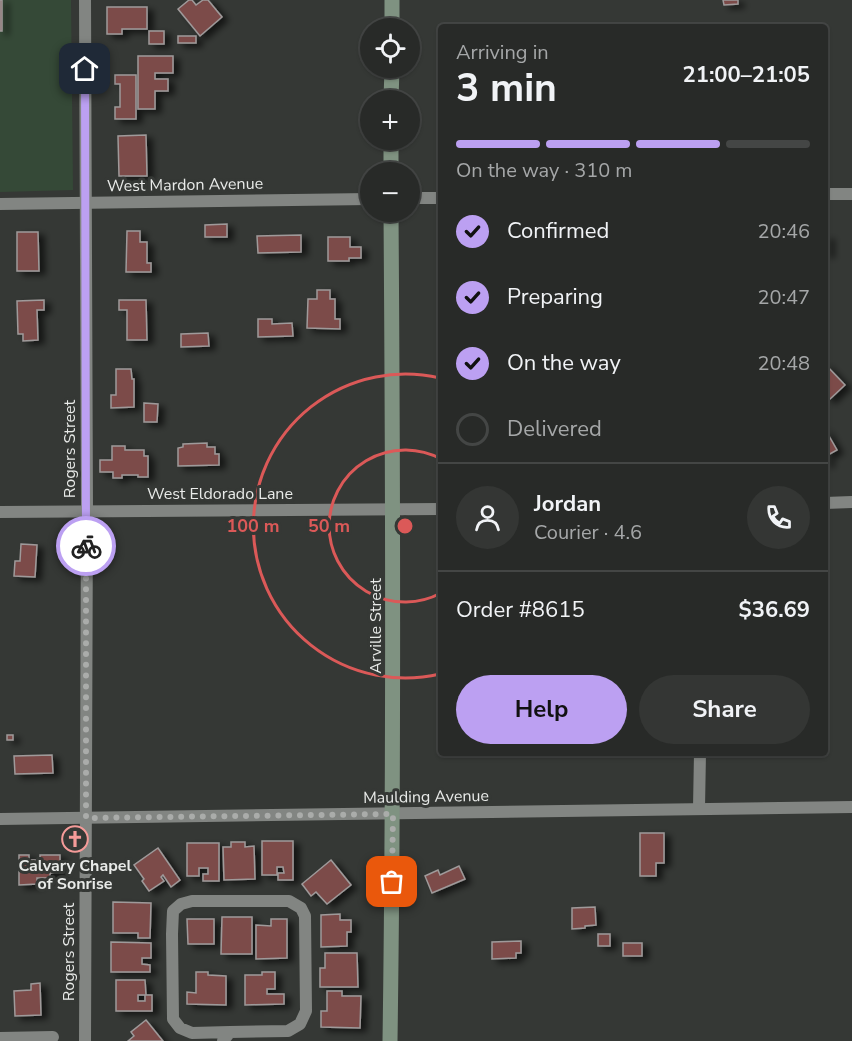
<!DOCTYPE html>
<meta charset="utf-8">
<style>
:root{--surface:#282a28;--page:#343634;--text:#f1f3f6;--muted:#a5a7a8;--line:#444645;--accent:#bca0f2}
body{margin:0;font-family:"Nunito Sans",sans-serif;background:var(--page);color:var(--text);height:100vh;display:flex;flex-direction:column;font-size:22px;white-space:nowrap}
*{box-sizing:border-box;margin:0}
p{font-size:20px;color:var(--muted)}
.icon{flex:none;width:33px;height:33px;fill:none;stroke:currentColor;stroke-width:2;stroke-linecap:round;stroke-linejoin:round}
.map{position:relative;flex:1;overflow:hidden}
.panel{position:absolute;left:438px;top:24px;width:390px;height:732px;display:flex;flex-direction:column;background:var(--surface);border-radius:6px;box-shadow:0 2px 4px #0004,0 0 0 2px var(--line)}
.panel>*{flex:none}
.tools{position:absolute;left:360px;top:18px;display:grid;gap:12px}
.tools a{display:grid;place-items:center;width:60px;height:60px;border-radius:50%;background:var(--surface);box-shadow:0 2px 4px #0004,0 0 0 2px var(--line);font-size:30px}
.pin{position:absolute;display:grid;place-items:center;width:51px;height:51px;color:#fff;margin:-26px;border-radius:12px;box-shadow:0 3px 9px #0006}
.courier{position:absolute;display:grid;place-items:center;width:60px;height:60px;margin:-30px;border:4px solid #bca0f2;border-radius:50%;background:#fff;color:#222;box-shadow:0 2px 8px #0007}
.head em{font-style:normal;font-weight:700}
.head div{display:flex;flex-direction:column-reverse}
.head{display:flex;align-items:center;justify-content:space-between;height:102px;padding:0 18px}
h1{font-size:39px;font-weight:700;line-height:45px}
.bar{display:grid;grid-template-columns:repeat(4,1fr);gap:9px 6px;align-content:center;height:72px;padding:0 18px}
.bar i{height:8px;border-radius:4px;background:var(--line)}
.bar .on{background:var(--accent)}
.bar p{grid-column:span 4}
.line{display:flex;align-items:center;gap:15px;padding:0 18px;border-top:2px solid var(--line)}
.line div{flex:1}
.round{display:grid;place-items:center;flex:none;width:63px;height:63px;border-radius:32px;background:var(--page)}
ol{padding:0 18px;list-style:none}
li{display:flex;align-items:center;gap:18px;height:66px}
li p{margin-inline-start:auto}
li .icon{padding:6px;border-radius:50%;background:var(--accent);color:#111;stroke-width:4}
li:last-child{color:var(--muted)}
li i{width:33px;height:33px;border:3px solid var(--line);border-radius:50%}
.button{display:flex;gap:12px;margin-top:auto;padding:12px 18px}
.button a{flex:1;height:69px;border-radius:36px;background:var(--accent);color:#111;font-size:24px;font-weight:700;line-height:69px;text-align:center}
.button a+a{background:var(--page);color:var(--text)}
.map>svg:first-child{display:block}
</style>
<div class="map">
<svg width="852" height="1041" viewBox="0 0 852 1041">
<defs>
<filter id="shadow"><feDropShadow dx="6" dy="3.5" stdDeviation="3" flood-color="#0009"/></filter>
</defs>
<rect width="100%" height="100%" fill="#353835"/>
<path fill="#354937" d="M 0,0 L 71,0 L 73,190 L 0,192 Z"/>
<g fill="#7b4b4a" stroke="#9f9a9a" stroke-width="1.5" filter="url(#shadow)">
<rect x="0" y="0" width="2" height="31"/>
<path d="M 189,0 L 192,0 L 196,5 L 203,0 L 208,0 L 222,17 L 200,36 L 178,9 Z"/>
<path d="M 723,0 L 738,0 L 738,4 L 724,5 Z"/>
<path d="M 107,7 L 147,7 L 147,29 L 122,29 L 122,34 L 107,34 Z"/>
<rect x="149" y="31" width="15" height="13"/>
<rect x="178" y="36" width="18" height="7"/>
<path d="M 138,56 L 173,56 L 173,73 L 155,73 L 155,79 L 168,79 L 168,91 L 155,91 L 155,109 L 138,109 Z"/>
<path d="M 115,75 L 136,75 L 136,119 L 115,119 L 115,107 L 120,107 L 120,84 L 115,84 Z"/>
<path d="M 146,135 L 147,176 L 119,176 L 118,136 Z"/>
<path d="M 227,224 L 227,237 L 205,237 L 205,225 Z"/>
<path d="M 127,231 L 140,231 L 140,242 L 147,242 L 147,263 L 151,263 L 151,272 L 126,272 Z"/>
<path d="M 17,232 L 38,232 L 39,271 L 17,271 Z"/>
<path d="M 301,235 L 301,252 L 258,253 L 257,236 Z"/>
<rect x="825" y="236" width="3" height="18"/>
<path d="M 328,237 L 350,237 L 350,247 L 361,247 L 361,258 L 349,258 L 349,261 L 328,261 Z"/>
<path d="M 317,290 L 330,290 L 330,299 L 335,299 L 335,319 L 340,319 L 340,329 L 307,328 L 308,299 L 317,299 Z"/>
<path d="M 44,300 L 44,310 L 37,310 L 38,340 L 23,341 L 23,334 L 18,334 L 17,301 Z"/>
<path d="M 119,300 L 146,300 L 147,340 L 127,340 L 127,310 L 119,310 Z"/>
<path d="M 258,319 L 272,319 L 272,324 L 292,323 L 293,336 L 258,337 Z"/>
<path d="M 208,333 L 209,346 L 181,347 L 181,334 Z"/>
<path d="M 825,364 L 845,385 L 829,400 L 825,395 Z"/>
<path d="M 116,369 L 131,369 L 132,379 L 134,379 L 134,407 L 111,408 L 111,395 L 116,395 Z"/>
<path d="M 144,403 L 158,404 L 157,422 L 144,422 Z"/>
<path d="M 825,429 L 837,450 L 826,456 L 829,462 L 825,464 Z"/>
<path d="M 207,443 L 207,447 L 215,447 L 215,454 L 219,454 L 219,465 L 178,466 L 178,448 L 183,447 L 183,444 Z"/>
<path d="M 112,446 L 125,446 L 125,450 L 144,450 L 144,456 L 148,456 L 148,477 L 138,477 L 138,475 L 122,475 L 122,478 L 113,478 L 113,472 L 100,472 L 100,460 L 112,460 Z"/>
<path d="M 21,544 L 37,545 L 35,577 L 14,576 L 15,561 L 20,561 Z"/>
<rect x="7" y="735" width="6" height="5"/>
<path d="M 52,755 L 53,773 L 15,774 L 14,756 Z"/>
<path d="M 640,833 L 664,833 L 664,863 L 656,863 L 656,876 L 640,876 Z"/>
<path d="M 262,841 L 293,841 L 293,880 L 278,880 L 278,873 L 284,873 L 283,867 L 277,867 L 277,875 L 262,875 Z"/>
<path d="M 231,842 L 245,842 L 245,847 L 254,846 L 255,879 L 224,880 L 223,847 L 231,847 Z"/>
<path d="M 187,843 L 219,843 L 219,881 L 203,881 L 203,874 L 208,874 L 208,868 L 199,868 L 199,876 L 187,876 Z"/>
<path d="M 158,848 L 180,880 L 171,887 L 163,875 L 161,877 L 164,881 L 149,891 L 142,881 L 144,879 L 134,865 Z"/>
<path d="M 19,855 L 29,855 L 29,860 L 40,860 L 40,855 L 60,855 L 60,873 L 50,873 L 50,878 L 37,878 L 37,884 L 19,885 Z"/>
<path d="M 331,860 L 351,885 L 327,904 L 316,892 L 311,896 L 302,884 Z"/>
<path d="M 459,866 L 465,879 L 432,893 L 425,876 L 438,870 L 440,875 Z"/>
<path d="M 113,902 L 151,903 L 150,938 L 138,938 L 138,933 L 113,933 Z"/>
<path d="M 595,907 L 596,925 L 585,926 L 585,928 L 572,929 L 572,908 Z"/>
<path d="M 340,914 L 340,920 L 351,920 L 351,932 L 347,932 L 347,946 L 321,947 L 321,915 Z"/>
<path d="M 222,917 L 252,917 L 252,954 L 221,954 Z"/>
<path d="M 187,919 L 214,919 L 214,944 L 188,944 Z"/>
<path d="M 271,919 L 287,919 L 287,958 L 256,959 L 256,925 L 271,926 Z"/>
<rect x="598" y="934" width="12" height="12"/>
<path d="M 521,941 L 521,953 L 516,953 L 516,958 L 492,959 L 492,942 Z"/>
<path d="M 111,942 L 151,943 L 151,958 L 142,958 L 142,964 L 150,965 L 150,972 L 111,972 Z"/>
<rect x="623" y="943" width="19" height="13"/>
<path d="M 325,953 L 357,953 L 358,987 L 320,987 L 320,968 L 325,968 Z"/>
<path d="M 196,972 L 208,972 L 208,975 L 226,976 L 226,1005 L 187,1004 L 187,992 L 196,993 Z"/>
<path d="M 262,972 L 275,972 L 275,989 L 267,989 L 267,994 L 284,994 L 284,1004 L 245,1005 L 245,975 L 262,975 Z"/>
<path d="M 116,980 L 145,980 L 146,995 L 138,995 L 138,1001 L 145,1001 L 145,995 L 152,995 L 152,1011 L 116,1011 Z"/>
<path d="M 40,983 L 41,1015 L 15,1016 L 14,991 L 31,990 L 31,984 Z"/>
<path d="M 327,991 L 342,991 L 342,996 L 361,996 L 360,1028 L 321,1027 L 321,1011 L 327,1011 Z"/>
<path d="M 146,1020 L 163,1041 L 128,1041 L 134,1036 L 131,1032 Z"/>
</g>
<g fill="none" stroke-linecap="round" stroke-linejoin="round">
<g stroke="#828582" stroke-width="12">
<path d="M 85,0 L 87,512 L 85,1041"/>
<path d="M 825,194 L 852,194"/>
<path d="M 410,198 L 441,198"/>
<path d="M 0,204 L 370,199"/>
<path d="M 825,503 L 852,502"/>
<path d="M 0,512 L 441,509"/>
<path d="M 699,808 L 700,753"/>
<path d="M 0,819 C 284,816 568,809 852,807"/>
<path d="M 0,1038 L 53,1037"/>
<path d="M 223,1041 L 230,1032 L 288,1031 L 300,1024 L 306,1011 L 305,916 L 301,908 L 289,901 L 192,901 L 181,904 L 173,911 L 172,934 L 173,1019 L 180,1028 L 192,1033 L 230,1032"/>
</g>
<g stroke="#7f9281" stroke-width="15">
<path d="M 392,28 L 392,0"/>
<path d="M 391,100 L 392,68"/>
<path d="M 391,172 L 391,140"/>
<path d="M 390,1041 C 394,764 393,488 391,212"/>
</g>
</g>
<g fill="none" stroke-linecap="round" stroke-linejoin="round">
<path stroke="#aaacaa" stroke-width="6" stroke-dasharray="0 10.8" d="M 86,546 L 86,818 L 393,814 L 392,882"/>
<path stroke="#bca0f2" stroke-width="8" d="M 85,69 L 86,546"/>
</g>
<g fill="none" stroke="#db5958" stroke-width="3">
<path d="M441 593A76 76 0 1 1 441 459"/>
<path d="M440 674A152 152 0 1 1 440 378"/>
</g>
<defs>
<g id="church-ring" transform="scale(1.35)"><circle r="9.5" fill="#353835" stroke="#f59b99" stroke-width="1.5"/><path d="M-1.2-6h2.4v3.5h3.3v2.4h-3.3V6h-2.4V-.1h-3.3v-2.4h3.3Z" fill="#f59b99"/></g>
</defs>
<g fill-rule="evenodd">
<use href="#church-ring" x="75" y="839"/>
</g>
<g text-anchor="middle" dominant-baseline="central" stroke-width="6" stroke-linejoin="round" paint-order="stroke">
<g font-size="16" fill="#e9ebe9" stroke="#353835">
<text transform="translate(185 185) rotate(-1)">West Mardon Avenue</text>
<text transform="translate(70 449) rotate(-90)">Rogers Street</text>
<text x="220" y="494">West Eldorado Lane</text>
<text transform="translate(376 626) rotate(-90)">Arville Street</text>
<text transform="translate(426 797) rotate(-1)">Maulding Avenue</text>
<text transform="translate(69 952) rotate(-90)">Rogers Street</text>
</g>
<g font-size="16" font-weight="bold" fill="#e9ebe9" stroke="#353835">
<text x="75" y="866">Calvary Chapel<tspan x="75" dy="18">of Sonrise</tspan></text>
</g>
</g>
<circle cx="405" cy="526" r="9" fill="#db5958" stroke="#353835" stroke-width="3"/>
<g font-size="18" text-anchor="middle" font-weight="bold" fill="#db5958" stroke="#353835" stroke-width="6" stroke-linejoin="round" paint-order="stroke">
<text x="253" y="532">100 m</text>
<text x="329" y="532">50 m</text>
</g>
</svg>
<div class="tools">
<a><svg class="icon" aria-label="locate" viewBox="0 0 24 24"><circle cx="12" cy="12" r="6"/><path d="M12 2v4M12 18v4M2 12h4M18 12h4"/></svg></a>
<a>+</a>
<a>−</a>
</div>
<div class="pin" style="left:392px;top:882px;background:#ea580c"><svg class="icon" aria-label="bag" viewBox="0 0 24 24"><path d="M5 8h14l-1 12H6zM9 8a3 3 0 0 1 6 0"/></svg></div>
<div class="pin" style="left:85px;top:69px;background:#1f2937"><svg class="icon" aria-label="home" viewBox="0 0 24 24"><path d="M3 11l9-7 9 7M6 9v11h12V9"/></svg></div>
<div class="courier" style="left:86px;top:546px"><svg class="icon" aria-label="bike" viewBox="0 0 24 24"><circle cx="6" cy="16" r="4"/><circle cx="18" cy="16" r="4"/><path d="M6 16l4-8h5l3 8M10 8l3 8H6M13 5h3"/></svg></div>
<section class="panel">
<div class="head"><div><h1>3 min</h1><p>Arriving in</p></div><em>21:00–21:05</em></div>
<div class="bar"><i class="on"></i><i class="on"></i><i class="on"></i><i></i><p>On the way · 310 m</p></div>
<ol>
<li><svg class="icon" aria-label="check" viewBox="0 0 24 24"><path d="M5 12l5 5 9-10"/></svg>Confirmed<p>20:46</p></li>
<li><svg class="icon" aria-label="check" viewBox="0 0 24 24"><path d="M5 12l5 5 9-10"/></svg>Preparing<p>20:47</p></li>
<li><svg class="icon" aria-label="check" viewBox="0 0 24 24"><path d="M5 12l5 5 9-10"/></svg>On the way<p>20:48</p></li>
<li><i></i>Delivered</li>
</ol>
<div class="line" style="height:108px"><a class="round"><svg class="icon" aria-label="person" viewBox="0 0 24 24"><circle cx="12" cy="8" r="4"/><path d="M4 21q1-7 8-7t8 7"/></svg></a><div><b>Jordan</b><p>Courier · 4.6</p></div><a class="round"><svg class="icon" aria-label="phone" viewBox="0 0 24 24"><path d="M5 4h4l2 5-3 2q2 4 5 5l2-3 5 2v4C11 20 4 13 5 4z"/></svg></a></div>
<div class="line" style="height:78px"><div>Order #8615</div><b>$36.69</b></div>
<div class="button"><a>Help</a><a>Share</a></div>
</section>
</div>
